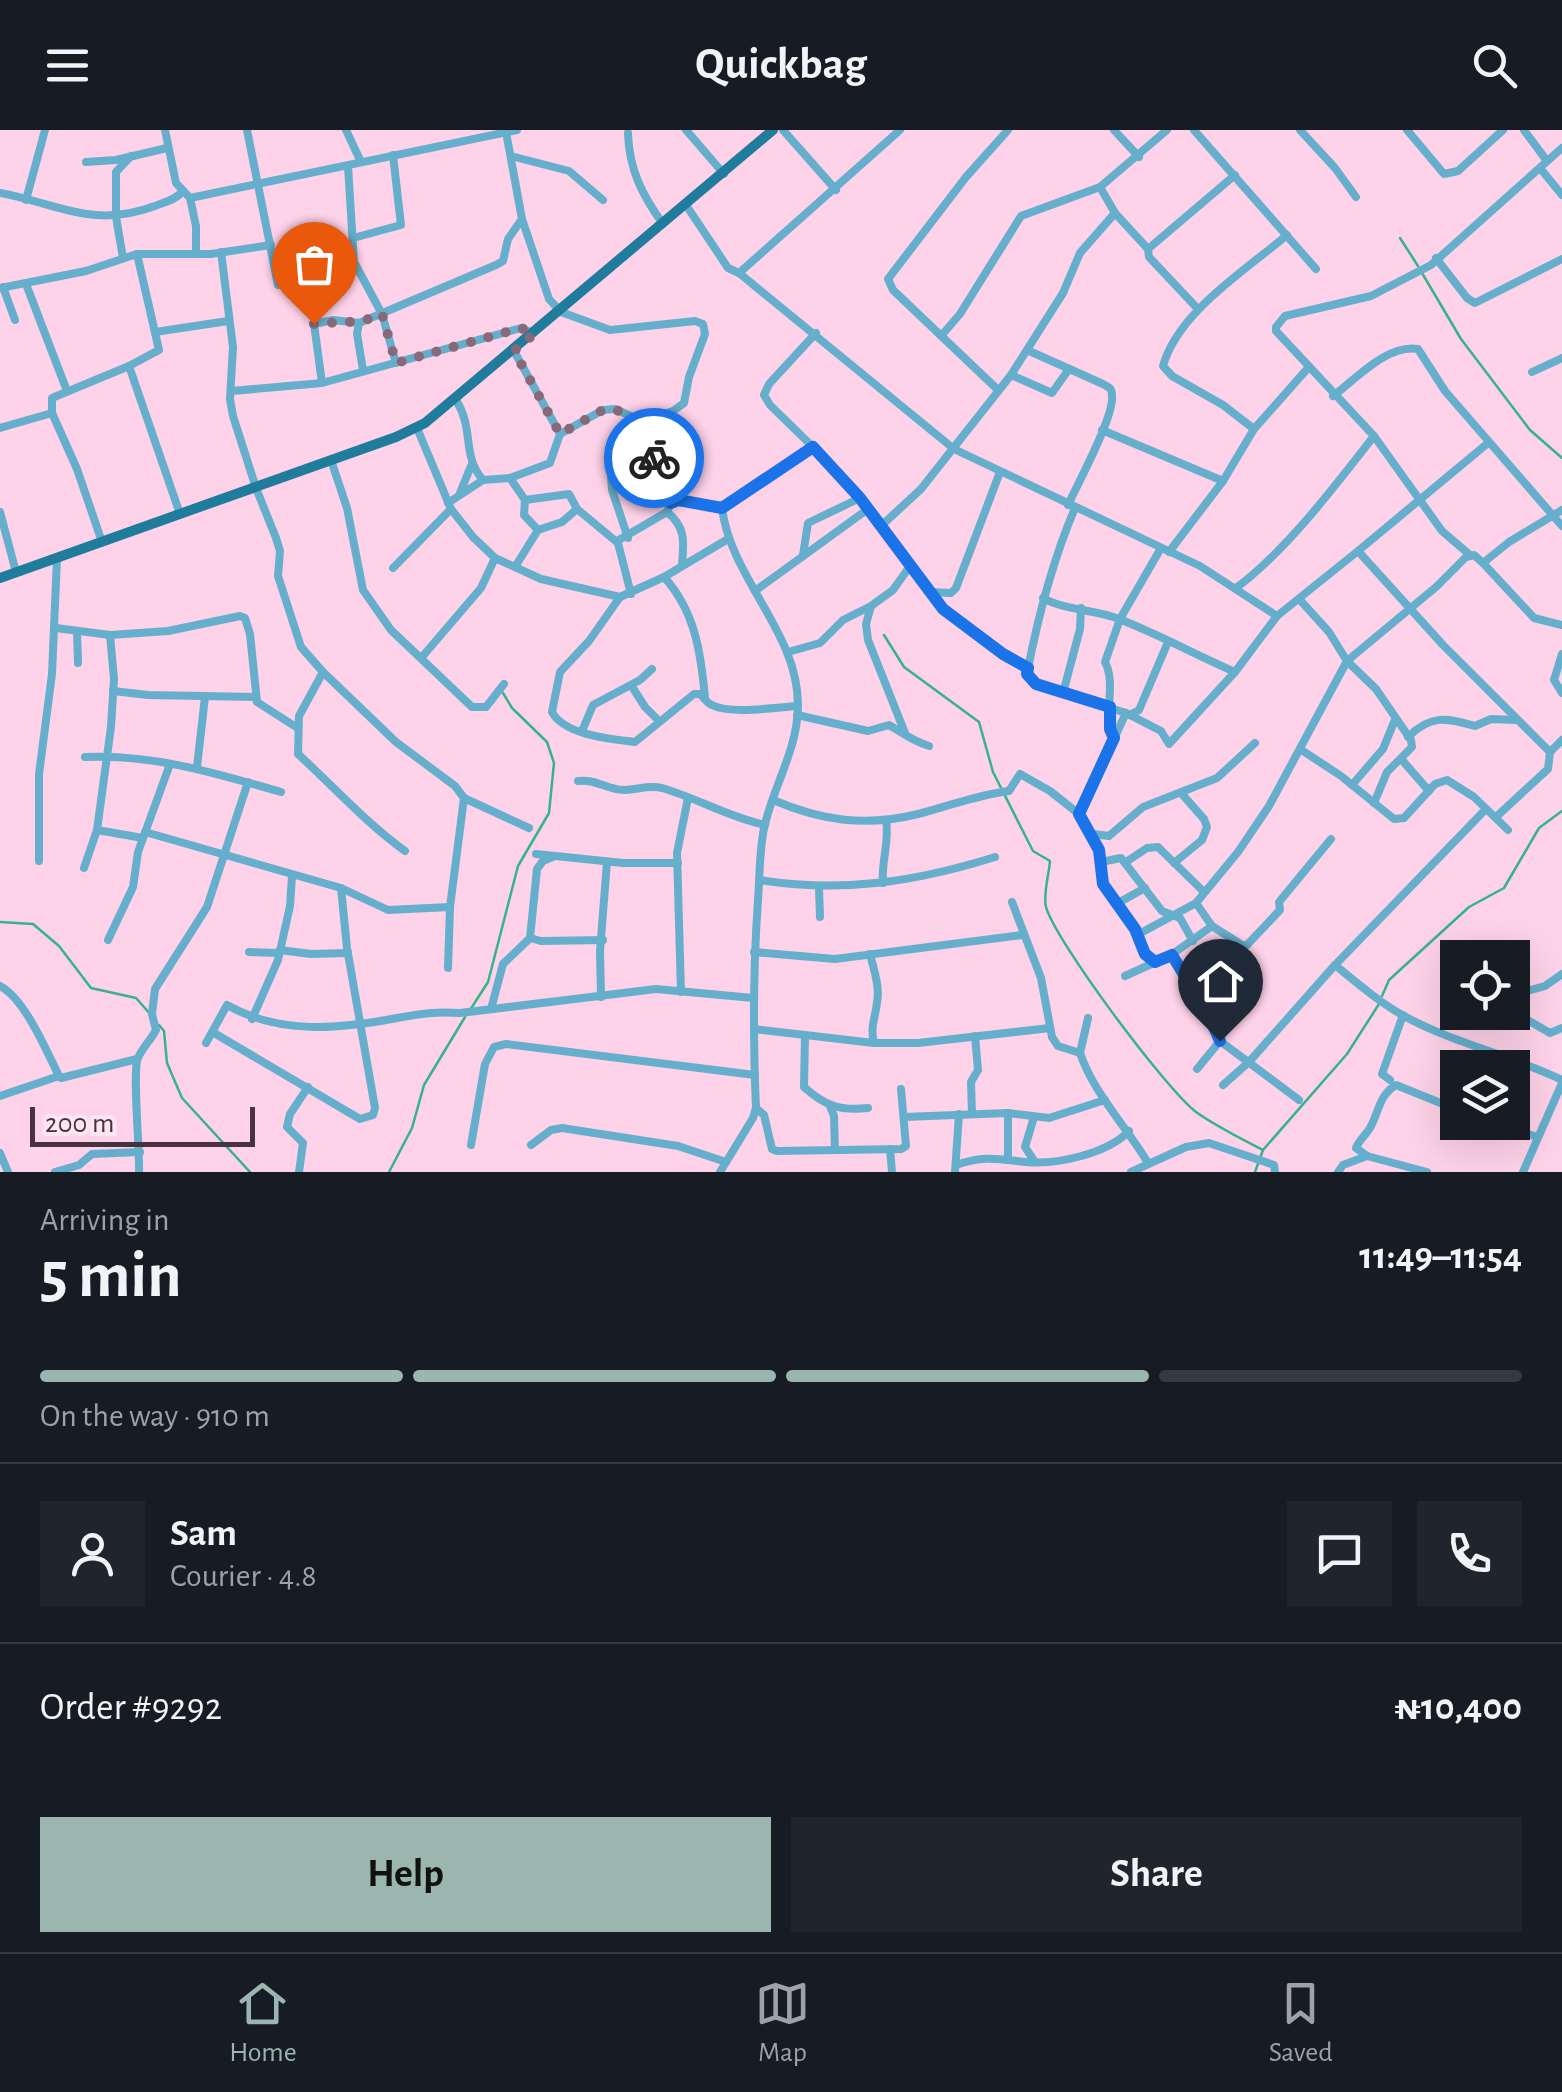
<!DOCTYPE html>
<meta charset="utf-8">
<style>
:root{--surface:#171b24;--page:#20242c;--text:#f1f3f6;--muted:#9ea1a6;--line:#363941;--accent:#9bb6ae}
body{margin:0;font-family:"Alegreya Sans",sans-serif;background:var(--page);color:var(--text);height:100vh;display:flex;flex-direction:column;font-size:38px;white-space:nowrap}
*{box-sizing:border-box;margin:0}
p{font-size:32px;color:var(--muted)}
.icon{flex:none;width:55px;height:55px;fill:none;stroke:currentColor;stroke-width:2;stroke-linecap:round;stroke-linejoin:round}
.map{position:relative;height:1042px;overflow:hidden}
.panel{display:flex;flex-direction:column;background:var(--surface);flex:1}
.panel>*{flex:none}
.controls{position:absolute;left:1440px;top:810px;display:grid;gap:20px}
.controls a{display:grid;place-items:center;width:90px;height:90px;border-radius:0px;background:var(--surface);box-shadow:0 10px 40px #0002;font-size:50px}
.scale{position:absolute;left:30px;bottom:25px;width:225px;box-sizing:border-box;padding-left:10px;border:5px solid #47323d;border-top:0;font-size:28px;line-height:35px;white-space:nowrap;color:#47323d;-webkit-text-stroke:8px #fde6f1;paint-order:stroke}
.pin{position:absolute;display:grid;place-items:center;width:85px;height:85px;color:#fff;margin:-102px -42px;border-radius:50% 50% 50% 0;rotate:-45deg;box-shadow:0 0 10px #0007}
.pin .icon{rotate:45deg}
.courier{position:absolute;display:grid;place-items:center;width:100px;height:100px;margin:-50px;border:8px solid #1a73e8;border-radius:50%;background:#fff;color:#222;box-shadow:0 2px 12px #0007}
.overview em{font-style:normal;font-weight:700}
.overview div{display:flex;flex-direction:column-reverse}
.overview{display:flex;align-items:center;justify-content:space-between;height:170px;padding:0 40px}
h1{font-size:65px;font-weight:700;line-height:75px}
.bar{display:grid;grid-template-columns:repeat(4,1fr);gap:15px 10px;align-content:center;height:120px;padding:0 40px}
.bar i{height:12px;border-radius:8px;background:var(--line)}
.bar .current{background:var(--accent)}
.bar p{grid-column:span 4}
.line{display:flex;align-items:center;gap:25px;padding:0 40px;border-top:2px solid var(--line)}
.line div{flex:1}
.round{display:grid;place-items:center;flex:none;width:105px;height:105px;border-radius:0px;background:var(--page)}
.button{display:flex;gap:20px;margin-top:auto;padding:20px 40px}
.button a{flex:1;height:115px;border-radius:0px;background:var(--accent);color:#111;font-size:40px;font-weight:700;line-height:115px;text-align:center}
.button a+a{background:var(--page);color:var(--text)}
header{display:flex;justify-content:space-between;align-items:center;height:130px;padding:0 40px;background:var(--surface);font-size:45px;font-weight:700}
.tabs{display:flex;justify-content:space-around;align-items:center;height:140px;border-top:2px solid var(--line);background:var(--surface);font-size:28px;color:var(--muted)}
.tabs a{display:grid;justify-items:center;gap:5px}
.tabs .current{color:var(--accent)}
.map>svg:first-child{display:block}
</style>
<header><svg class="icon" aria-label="menu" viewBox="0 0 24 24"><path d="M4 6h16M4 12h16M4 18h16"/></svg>Quickbag<svg class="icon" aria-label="search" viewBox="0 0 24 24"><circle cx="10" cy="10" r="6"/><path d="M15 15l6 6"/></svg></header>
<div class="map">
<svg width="1562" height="1042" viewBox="0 0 1562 1042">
<rect width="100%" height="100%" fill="#fed2e8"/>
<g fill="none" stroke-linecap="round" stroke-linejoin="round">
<g stroke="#35b489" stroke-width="2.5">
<path d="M 1400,108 L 1418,136"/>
<path d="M 1422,143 L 1461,209 L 1530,300 L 1562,328"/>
<path d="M 884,505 L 904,537 L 979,592 L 993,642 L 1033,721 L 1050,731 C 1049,744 1043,764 1046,777 C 1056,812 1165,958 1196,982 C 1217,997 1240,1008 1263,1020"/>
<path d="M 0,792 L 33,794 L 59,816 L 91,858 L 136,868 L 151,885"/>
<path d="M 1382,866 L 1389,850 L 1469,777 L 1504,758 L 1539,698 L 1562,681"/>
<path d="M 470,880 L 488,852 L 518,736 L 549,683 L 554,633 L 547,612 L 512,578 L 503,563"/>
<path d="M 159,895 L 164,901 L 167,933 L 182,968 L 250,1042"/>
<path d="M 389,1042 L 412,998 L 424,955 L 465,887"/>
<path d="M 1255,1042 L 1263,1020 L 1347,924 L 1379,874"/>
</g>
<g stroke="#66afcc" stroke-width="8">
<path d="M 165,0 L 176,53 L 190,68 L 517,0"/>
<path d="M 247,0 L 278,155"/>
<path d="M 346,0 L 361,32"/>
<path d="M 686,0 L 724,44"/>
<path d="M 783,0 L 836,60"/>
<path d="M 1114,0 L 1139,27"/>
<path d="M 1194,0 L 1316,139"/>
<path d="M 1300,0 L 1335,38 L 1356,67"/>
<path d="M 1407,0 L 1444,44 L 1458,41 L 1503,0"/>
<path d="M 1524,0 L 1547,31"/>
<path d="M 506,2 L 522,89 L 549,169 L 561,182 L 610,200 L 695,191 L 703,194 L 705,204 L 689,247 L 684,273 L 673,281 L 642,291 L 615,279 L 603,280 L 560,304"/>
<path d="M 628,3 C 629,39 642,65 663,94"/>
<path d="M 511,26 L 569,41 L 603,70"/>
<path d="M 86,32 L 116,30 L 167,18"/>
<path d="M 348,36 L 354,132 L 382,184 L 396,233"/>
<path d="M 1540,38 L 1562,65"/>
<path d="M 1100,57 L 1115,83 L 1148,119 L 1149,127 L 1197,178"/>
<path d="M 0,63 C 60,74 92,99 155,76 C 165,72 175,70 182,62"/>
<path d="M 190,68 L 196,96 L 196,123"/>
<path d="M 26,70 L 45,0"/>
<path d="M 686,75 L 728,138 L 739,143 L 954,319 L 1200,436 L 1277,486 L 1358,421 L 1443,515 L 1550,622 L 1562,610"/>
<path d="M 353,108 L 401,95 L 393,25"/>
<path d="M 1148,119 L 1235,45"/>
<path d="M 221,122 L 233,217 L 230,269 L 233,286 L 256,358 L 276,408 L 280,421 L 278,446 L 301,517 L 323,542 L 396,612 L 455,656 L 464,668 L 529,698"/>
<path d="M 123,128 L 116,87 L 116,42 L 131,26"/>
<path d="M 1436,128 L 1467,168 L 1475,173 L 1562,129"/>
<path d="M 739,143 L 900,0"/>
<path d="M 26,154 L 67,261"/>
<path d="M 3,157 L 15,190"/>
<path d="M 0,158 L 86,141 L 137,124 L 211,124 L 271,115"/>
<path d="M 359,193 L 357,204 L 363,240"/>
<path d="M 155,202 L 228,191"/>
<path d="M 941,206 L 960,184 L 1021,86 L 1100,57 L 1167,0"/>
<path d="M 1027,220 L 1103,254 C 1109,258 1112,257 1112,266 C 1114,287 1078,353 1068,375"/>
<path d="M 129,236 L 180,384"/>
<path d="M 1532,242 L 1562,228"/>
<path d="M 1011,245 L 1052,263 L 1069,239"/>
<path d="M 322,253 L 314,194 L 333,190 L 359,193 L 496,135 L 503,131 L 508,109 L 522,89"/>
<path d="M 997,259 L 893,160 L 888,149 L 966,47 L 1008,0"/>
<path d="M 232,261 L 322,253 L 521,198 L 532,203"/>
<path d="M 1333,266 C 1356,249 1387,214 1418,219 L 1445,261 L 1562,396"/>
<path d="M 456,270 C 475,300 461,325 483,350"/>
<path d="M 642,291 L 671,373"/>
<path d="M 0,298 L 52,283"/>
<path d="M 417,298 L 451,379 L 473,407 L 495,428 L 541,449 L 620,467 L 664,447 L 728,409"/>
<path d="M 1254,299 L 1223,275 L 1172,246 L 1163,236 C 1178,182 1246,140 1287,105"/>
<path d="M 1102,300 L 1223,351"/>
<path d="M 813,317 L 860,368 L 943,479 L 1003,524 L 1028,538"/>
<path d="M 331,330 L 347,378 L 363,460 L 391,500 L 472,577 L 486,577 L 504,554"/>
<path d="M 611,344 L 612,360 L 628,408"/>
<path d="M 510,348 L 525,370 L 524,385 L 538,400"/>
<path d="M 460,363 L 471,336"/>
<path d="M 525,370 L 569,364 L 577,379 L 618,413 L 631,464"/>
<path d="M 448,373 L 483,350 L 510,348 L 550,333 L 560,304 L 514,221"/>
<path d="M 671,373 L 678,370 L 722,378"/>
<path d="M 1075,378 C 1052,432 1038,486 1027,544 L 1036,554 L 1126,583 L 1161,601 L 1169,614 L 1235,542 L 1277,486"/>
<path d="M 0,382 L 16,442"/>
<path d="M 667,382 C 686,397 684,412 682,434"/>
<path d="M 881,396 L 921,359 L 1011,245 L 1063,163 L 1080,123 L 1115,83"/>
<path d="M 617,411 L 667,382 L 671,373"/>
<path d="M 102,412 L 77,339 L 52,283 L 52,268 L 129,236 L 159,220 L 137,124"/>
<path d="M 1358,421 L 1488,313"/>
<path d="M 1169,422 L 1223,351 L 1254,299 L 1308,238"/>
<path d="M 803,425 L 808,393 L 860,368"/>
<path d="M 1470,425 L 1442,401 L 1374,306 L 1276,201 L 1276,197 L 1285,186 L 1371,166 L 1431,135 L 1562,18"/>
<path d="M 1483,433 L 1509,412 L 1562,380"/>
<path d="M 515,437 L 538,400 L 562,392 L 577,379"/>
<path d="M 393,438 L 451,379"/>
<path d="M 664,447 C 695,481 701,523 705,568"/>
<path d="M 1236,458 C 1286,421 1335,356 1374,306"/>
<path d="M 755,461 L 868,379"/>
<path d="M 930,462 L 951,463 L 956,458 L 1000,342"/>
<path d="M 620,467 L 589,511 L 560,542 L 552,582 C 564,605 611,609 635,612 L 694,564 L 700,564 C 704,568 707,573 712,575 C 731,585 777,577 798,576"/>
<path d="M 1043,468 C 1066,481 1094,479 1119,489 C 1158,504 1196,525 1235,542"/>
<path d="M 1300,470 L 1329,502 L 1347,531 L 1376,559 L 1411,610 L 1412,617 L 1387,642 L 1374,673"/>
<path d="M 871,476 L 866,494 L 868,510 L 905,603"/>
<path d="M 56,498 L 110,505 L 168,501 L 240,486 L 245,488 L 250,504 L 257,572 L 296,597"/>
<path d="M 77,502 L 78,533"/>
<path d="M 788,522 L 820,513 L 843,490 L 871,476 L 893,460 L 910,436"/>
<path d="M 1562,524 L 1554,550 L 1562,563"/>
<path d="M 422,527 L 481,458 L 495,428"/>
<path d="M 323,542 L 299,586 L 298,624 C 333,656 366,693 405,721"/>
<path d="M 631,555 L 645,577 L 659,591"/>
<path d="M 113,561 L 148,565 L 255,567"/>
<path d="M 1063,563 L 1080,499 L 1081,478"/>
<path d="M 797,585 L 868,601 L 889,595 C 903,603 912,611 929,616"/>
<path d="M 1130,585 L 1139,580 L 1168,512"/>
<path d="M 582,601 L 593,575 L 640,550 L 652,539"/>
<path d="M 1408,607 C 1431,584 1447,588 1475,596 L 1491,589 L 1515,590"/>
<path d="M 1114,608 C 1102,584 1117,555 1105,532 L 1120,489 L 1161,418"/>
<path d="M 1300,619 L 1341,646 L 1394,689 L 1404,688 L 1435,654 L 1447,650 L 1474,667 L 1508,700"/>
<path d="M 85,627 C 153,624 215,643 281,662"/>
<path d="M 1402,630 L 1429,661"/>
<path d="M 197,637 L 205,567"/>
<path d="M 578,651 C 592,649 602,656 616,659 C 631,663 645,654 662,658 C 697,668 728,687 765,695"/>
<path d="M 1352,655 L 1383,619 L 1394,592"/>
<path d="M 773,670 C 822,691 866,697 918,684 C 949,676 977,665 1009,661 L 1020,644 L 1050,661 L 1079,684 L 1099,720 L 1103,753 L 1135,799 L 1145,825 L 1155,832"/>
<path d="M 1079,684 L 1126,583"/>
<path d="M 1496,687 L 1548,639 L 1550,622"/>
<path d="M 97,700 L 143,708"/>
<path d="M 145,702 L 341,758 L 388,780 L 450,777"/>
<path d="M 1093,704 L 1109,706 L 1143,677 L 1217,648 L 1255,613"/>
<path d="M 536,724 L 623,733 L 678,733"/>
<path d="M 39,731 L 39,644 L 52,544 L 57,428"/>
<path d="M 1101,732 L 1121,728 L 1162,781 L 1180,788 L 1193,811"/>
<path d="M 1126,732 L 1147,718 L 1158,717 L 1204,762"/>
<path d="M 1174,733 L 1202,710 L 1207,697 L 1204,689 L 1182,664"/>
<path d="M 84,738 L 97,700 L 111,597 L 114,549 L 110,505"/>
<path d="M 759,750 C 843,763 915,752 995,727"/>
<path d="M 883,753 C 881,730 890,712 886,690"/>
<path d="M 819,758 L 820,787"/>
<path d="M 1012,772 L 1041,848 L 1052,907 L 1058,916 L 1080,923 C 1094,964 1126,996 1148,1033"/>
<path d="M 1118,773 L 1145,758"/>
<path d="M 1196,773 L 1212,796 L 1242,815 L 1247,815 L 1280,780 L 1279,772 L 1331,709"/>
<path d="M 1137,805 L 1196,773 L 1238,722 L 1269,676 L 1347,531 L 1436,457 L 1466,427 L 1474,425 L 1483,433 L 1534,488 L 1562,495"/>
<path d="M 530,808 L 541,811 L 603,810"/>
<path d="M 108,810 L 133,757 L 138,722 L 170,634"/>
<path d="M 280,820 L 311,824 L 348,823"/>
<path d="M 249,822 L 279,823"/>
<path d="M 754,822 L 835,829 L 1022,805"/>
<path d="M 870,824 C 874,840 880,857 877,873 C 875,889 870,897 874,913"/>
<path d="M 1171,825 L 1202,880 L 1211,889 L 1220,911 L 1299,970"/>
<path d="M 1335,835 C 1357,853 1379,872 1404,886 C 1453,913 1511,925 1562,950"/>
<path d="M 448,838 L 450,777 L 464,668"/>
<path d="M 1125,846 L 1171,825 L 1212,796"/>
<path d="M 0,856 C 25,869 46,920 59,946"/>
<path d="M 681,862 L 677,723 L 688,668"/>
<path d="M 601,867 L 600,821 L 607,732"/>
<path d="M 1512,874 L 1520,863 L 1545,856 L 1562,844"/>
<path d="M 491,879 L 503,834 L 530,808 L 537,739 L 543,731 L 555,726"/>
<path d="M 1512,881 L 1550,903 L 1562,898"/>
<path d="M 252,889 L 278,830 L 290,776 L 292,746"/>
<path d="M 754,899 L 874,913 L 918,913 L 1050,898"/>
<path d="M 214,903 L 360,989 L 373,985 L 375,978 L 347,818 L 341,758"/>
<path d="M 805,907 L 804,957 C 825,976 840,981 868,978"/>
<path d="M 206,913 L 227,875 C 280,905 339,899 397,888 C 419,884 438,881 460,883 L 656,859 L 753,868"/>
<path d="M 1080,923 L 1088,888"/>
<path d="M 1197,939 L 1220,911"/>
<path d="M 1390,950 L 1382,944 L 1403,885"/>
<path d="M 1223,955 L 1249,932 L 1335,835 L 1485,680"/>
<path d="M 0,966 L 59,946 L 61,948 L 137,929"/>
<path d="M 830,976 L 834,986 L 835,1020"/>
<path d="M 756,978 L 764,985 L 772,1019 L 777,1021 L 901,1019 L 906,1016 L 901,959"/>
<path d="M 1008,983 L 1008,1028"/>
<path d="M 972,984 L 971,952 L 978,940 L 975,906"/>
<path d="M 904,987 L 1008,983 L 1049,988 L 1105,970"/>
<path d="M 1034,987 L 1025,1017 L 1035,1032"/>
<path d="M 1494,992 L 1537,1007"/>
<path d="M 471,1015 L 485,934 L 494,917 L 506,914 L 755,945"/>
<path d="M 531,1015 L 551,1000 L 562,998 L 678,1016 L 726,1032"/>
<path d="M 890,1019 L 892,1042"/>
<path d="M 0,1023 L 8,1042"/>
<path d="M 956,1035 C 983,1025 999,1029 1025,1032 C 1056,1035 1107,1024 1129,1001"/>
<path d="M 55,1042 L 79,1035 L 92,1024 L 140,1022"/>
<path d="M 139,1042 C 140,1020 132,940 138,928 C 142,918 151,910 156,900 L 152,884 L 155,859 L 207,777 L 248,652"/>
<path d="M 299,1042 L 303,1013 L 287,997 L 290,984 L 308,957"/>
<path d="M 720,1042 L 753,988 L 756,978 C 753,908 753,839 758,770 C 760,745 759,718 765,694 C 775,653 797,620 798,577 C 799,502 731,450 722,378 L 813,317 L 770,275 L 764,265 L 769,254 L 816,203"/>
<path d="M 955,1042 L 959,984"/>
<path d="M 1131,1042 L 1186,1017 L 1209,1013 L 1274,1035 L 1275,1042"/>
<path d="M 1338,1042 L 1343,1035 L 1367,1026"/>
<path d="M 1427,1042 L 1367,1026 L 1356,1018 C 1359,1010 1365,1006 1370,998 C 1379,982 1379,965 1396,955 L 1458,980"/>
<path d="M 1523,1042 L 1562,953"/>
</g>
<path stroke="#1f7c9c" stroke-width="10" d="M 0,448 L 396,307 L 425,293 L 773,0"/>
</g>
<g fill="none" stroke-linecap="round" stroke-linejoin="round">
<path stroke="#876a79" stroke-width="10" stroke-dasharray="0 18" d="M 314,194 C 338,191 359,195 382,184 L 396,233 L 521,198 L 534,204 L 514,221 L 560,304 L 603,280 L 614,279 L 642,291 L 653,316 L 654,328"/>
<path stroke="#1a73e8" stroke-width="12" d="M 654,328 L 671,373 L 678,370 L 722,378 L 813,317 L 860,368 L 943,479 L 1003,524 L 1028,538 L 1027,544 L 1036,554 L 1110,577 L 1110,599 L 1114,608 L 1079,684 L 1099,720 L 1103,754 L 1135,799 L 1145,824 L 1155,832 L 1172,825 C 1189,853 1208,881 1220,911"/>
</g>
</svg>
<div class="controls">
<a><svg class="icon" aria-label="locate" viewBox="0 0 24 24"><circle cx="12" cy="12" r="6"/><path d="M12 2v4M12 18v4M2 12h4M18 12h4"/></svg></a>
<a><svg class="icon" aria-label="layers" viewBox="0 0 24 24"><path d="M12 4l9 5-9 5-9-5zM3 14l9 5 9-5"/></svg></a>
</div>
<div class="scale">200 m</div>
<div class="pin" style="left:314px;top:194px;background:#ea580c"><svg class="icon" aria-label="bag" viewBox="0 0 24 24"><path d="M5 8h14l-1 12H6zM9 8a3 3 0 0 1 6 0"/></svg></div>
<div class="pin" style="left:1220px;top:911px;background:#1f2937"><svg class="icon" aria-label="home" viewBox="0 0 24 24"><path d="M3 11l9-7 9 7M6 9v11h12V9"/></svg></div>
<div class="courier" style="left:654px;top:328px"><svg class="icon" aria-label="bike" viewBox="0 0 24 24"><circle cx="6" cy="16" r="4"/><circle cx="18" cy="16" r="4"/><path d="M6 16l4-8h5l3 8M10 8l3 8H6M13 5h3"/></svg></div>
</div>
<section class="panel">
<div class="overview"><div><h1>5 min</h1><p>Arriving in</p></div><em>11:49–11:54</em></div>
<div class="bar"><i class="current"></i><i class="current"></i><i class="current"></i><i></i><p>On the way · 910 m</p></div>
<div class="line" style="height:180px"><a class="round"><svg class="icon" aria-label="person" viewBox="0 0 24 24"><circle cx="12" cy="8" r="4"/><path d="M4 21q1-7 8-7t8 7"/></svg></a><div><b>Sam</b><p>Courier · 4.8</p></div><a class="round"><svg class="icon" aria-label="chat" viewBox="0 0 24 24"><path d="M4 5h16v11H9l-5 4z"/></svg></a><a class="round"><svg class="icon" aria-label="phone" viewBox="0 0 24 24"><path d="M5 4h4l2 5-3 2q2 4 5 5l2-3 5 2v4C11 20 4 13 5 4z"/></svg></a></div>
<div class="line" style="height:130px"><div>Order #9292</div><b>₦10,400</b></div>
<div class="button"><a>Help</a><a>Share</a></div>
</section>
<nav class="tabs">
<a class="current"><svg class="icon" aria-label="home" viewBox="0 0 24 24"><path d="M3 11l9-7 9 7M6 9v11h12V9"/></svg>Home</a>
<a><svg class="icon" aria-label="map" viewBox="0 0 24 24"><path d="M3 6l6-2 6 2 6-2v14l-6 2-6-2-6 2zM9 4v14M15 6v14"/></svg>Map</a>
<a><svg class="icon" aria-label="saved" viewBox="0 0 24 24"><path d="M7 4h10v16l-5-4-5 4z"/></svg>Saved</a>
</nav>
